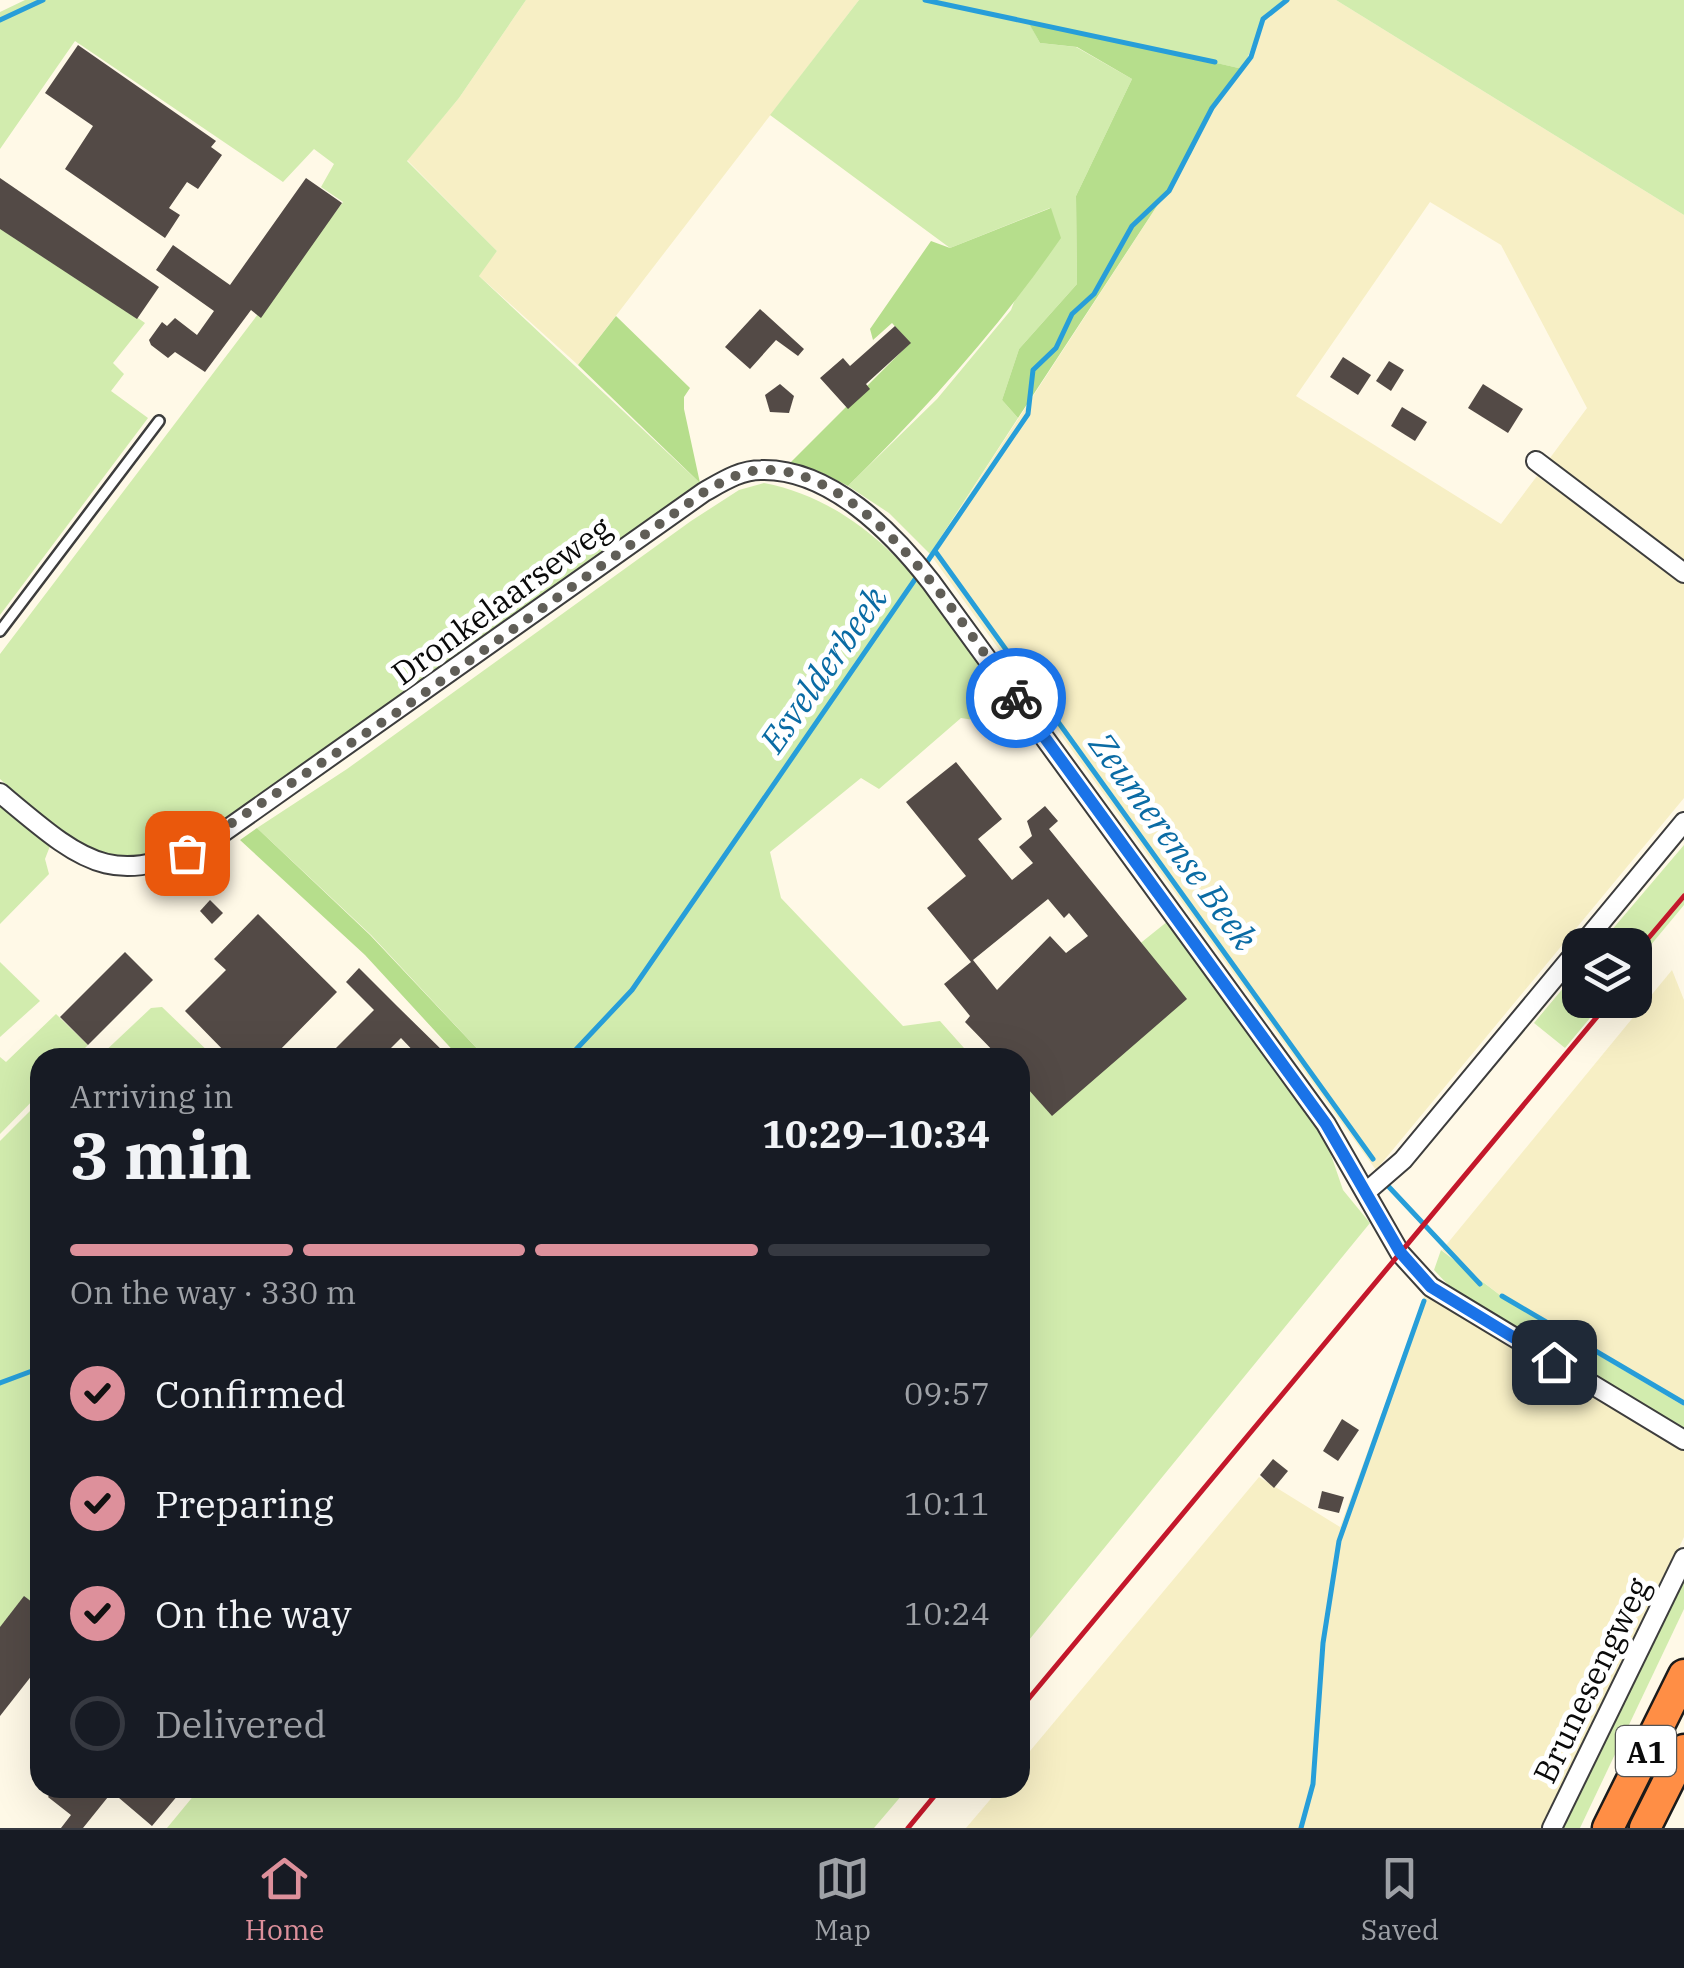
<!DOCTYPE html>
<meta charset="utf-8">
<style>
:root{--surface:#171b24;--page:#20242c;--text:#f1f3f6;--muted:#9ea1a6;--line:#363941;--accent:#dd909b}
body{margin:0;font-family:"IBM Plex Serif",serif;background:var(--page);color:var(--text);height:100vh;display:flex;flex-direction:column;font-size:38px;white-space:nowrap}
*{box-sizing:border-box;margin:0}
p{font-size:32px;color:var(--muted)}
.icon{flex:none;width:55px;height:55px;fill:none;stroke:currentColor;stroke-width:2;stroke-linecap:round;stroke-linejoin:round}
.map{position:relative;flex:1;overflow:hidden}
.panel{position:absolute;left:30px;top:1048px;width:1000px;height:750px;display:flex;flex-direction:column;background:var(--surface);border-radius:30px;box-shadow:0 10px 40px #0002}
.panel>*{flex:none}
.tools{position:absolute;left:1562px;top:928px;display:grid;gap:20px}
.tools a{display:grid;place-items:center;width:90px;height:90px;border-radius:20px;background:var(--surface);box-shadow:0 10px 40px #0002;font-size:50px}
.pin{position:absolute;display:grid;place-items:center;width:85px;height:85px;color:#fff;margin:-42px;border-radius:20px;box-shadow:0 5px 15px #0006}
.courier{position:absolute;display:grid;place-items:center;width:100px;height:100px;margin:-50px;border:8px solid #1a73e8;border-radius:50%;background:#fff;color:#222;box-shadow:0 2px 12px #0007}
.summary em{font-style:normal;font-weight:800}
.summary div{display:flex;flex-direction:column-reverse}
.summary{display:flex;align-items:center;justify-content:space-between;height:170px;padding:0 40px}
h1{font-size:65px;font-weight:800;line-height:75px}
.bar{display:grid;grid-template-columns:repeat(4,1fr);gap:15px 10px;align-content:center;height:120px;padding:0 40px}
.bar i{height:12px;border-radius:8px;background:var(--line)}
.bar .on{background:var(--accent)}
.bar p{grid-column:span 4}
ol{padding:0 40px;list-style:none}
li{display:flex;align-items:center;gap:30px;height:110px}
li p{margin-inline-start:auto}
li .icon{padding:10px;border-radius:50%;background:var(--accent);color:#111;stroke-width:4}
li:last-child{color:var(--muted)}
li i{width:55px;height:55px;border:5px solid var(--line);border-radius:50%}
.tab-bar{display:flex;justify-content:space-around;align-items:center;height:140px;border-top:2px solid var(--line);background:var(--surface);font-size:28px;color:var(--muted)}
.tab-bar a{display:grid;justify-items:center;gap:5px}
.tab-bar .on{color:var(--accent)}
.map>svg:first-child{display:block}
</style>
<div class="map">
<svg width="1684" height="1828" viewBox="0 0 1684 1828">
<rect width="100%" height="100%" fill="#fff9e7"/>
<g fill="#f7efc5">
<path d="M 526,0 L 859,0 L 578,365 L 478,275 L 497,251 L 407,160 L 459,98 Z"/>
<path d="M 1287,0 L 1336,0 L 1684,215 L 1684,564 L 1547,462 L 1587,408 L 1501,245 L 1430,202 L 1296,396 L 1501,524 L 1537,476 L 1684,583 L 1684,798 L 1376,1170 L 930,554 L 1191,154 L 1212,108 L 1250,57 L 1263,19 Z"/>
<path d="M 1672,970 L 1684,1000 L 1684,1406 L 1509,1302 L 1442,1250 Z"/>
<path d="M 1427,1289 L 1684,1447 L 1684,1537 L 1546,1828 L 966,1828 L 1000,1788 L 1020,1788 L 1020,1763 L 1259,1477 L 1340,1527 Z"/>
</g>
<g fill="#d2ecae">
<path d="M 25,0 L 526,0 L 459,98 L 407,161 L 497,251 L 479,276 L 700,483 L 233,813 C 121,890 93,858 0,779 L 0,654 L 343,202 L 321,187 L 334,164 L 314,149 L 283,182 L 75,41 L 0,149 L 0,12 Z"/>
<path d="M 859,0 L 1287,0 L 1263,19 L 1243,69 L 1028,21 L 1040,43 L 1076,47 L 1132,79 L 1076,196 L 1077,284 L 1019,349 L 1002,400 L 1018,418 L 930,554 L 889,513 L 848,486 L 937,399 L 1011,310 L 1050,208 L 950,248 L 770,115 Z"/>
<path d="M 1336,0 L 1684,0 L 1684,215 Z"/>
<path d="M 0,221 L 145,323 L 113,363 L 124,374 L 111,391 L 148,418 L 0,615 Z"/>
<path d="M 764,483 C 890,507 957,633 1027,728 L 961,718 L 879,789 L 861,778 L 770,852 L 781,898 L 903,1026 L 940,1021 L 972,1057 L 485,1057 L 371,935 L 257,828 L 347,769 L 691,521 L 739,490 Z"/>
<path d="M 0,804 L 50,846 L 45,859 L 49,874 L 0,924 Z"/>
<path d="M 1684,845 L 1684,905 L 1635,964 L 1635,945 L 1599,945 Z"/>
<path d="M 1168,921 L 1306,1110 L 1329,1149 L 1343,1190 L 1370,1223 L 1020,1651 L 1020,1058 L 1041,1023 Z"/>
<path d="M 0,962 L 40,1001 L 0,1037 Z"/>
<path d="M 1580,968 L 1580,1000 L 1605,1000 L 1565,1048 L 1534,1023 Z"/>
<path d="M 162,1007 L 214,1057 L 83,1057 L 92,1049 L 100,1056 L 151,1008 Z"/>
<path d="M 56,1014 L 88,1045 L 76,1057 L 40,1058 L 40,1093 L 0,1134 L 0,1057 L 6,1062 Z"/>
<path d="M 40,1101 L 40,1593 L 0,1644 L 0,1141 Z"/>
<path d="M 1441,1250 L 1509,1302 L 1684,1406 L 1684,1432 L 1451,1288 L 1434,1270 Z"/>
<path d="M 1684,1574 L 1684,1609 L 1580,1828 L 1562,1828 Z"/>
<path d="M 200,1788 L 908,1788 L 874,1828 L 167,1828 Z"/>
</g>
<g fill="#b6de8c">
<path d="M 1027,20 L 1243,69 L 1212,108 L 1191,154 L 1018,418 L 1002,400 L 1019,349 L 1077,284 L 1076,196 L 1132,79 L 1077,47 L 1040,43 Z"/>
<path d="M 1051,208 L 1061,238 C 998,329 927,408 848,486 L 818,471 L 788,465 L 910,343 L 892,323 L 873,340 L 870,329 L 931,241 L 950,248 Z"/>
<path d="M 616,316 L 690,388 L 684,397 L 684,409 L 700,483 L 578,365 Z"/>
<path d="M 257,828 L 370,935 L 485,1057 L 459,1057 L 365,955 L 240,840 Z"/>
</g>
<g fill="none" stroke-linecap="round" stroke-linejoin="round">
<g stroke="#279ed9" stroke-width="5">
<path d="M 925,0 L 1215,62"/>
<path d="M 0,20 L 43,0"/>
<path d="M 935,551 L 1373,1159"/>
<path d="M 568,1058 L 632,990 L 927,562 L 1028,414 L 1033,370 L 1056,348 L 1072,314 L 1094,294 L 1132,226 L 1169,191 L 1212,108 L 1251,57 L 1263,19 L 1287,0"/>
<path d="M 1389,1187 L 1480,1284"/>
<path d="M 1502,1296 L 1684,1403"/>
<path d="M 0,1383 L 40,1368"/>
<path d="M 1301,1828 L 1313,1784 L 1323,1643 L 1339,1541 L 1424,1301"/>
</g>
</g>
<g fill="#534a46" fill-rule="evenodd">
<path d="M 78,45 L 216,141 L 211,147 L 222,155 L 198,189 L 187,182 L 169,208 L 180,215 L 165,238 L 65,169 L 93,126 L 45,93 Z"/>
<path d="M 0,178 L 159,287 L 137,319 L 0,229 Z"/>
<path d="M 306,178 L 342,203 L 261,318 L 251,310 L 205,372 L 175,352 L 168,358 L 151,345 L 149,340 L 162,322 L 167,326 L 175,318 L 197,335 L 214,311 L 156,270 L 173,245 L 230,285 Z"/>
<path d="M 760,309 L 804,349 L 798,356 L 776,340 L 750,369 L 725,347 Z"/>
<path d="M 895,326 L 911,343 L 866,384 L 870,389 L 848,409 L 820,378 L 843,358 L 850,366 Z"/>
<path d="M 1343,357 L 1371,375 L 1358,395 L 1330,377 Z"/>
<path d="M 1389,361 L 1404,370 L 1391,391 L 1376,381 Z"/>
<path d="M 780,384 L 794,396 L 789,413 L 770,412 L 765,395 Z"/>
<path d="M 1483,384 L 1523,409 L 1508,433 L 1468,408 Z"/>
<path d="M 1402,407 L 1427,422 L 1415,441 L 1391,426 Z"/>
<path d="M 956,762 L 1002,819 L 978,839 L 1012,880 L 1033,863 L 1019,847 L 1032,836 L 1027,821 L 1045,806 L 1058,821 L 1049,829 L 1187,999 L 1052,1116 L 1020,1080 L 1020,1058 L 1000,1058 L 965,1022 L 970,1016 L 944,984 L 971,962 L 927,908 L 966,876 L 906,802 ZM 1048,899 L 1064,918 L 1069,913 L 1088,936 L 1066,953 L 1050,936 L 997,990 L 973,960 Z"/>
<path d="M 210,900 L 223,913 L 212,924 L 200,911 Z"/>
<path d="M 258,914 L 337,992 L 272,1058 L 231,1058 L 185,1011 L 226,970 L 214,959 Z"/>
<path d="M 125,952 L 153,980 L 88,1045 L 60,1017 Z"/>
<path d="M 359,968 L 397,1006 L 450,1058 L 420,1058 L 401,1038 L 381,1058 L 326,1058 L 374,1010 L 346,982 Z"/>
<path d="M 1342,1419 L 1359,1430 L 1338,1461 L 1323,1451 Z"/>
<path d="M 1273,1459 L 1288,1471 L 1274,1488 L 1260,1475 Z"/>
<path d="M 1322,1491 L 1344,1497 L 1339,1513 L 1318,1508 Z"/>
<path d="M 24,1596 L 40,1608 L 40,1665 L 0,1716 L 0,1627 Z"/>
<path d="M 55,1788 L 184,1788 L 152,1826 L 112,1792 L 83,1828 L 61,1828 L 71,1815 L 48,1797 Z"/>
</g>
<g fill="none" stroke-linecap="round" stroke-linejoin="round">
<g stroke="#3d3d3d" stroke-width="14">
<path id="service" d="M 0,631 L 159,421"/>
</g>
<g stroke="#3d3d3d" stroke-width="22">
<g id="minor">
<path d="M 1536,461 L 1684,573"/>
<path d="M 0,793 C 86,865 115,894 222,833 L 704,492 C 722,482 740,470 761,470 C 830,468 893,533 931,582 L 1326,1124 L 1400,1253 L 1431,1287 L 1684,1440"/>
<path d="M 1582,945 L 1684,822"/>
<path d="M 1366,1192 L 1403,1160 L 1580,947"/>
<path d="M 1552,1828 L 1684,1558"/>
</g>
</g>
<g stroke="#1b1b1b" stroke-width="35">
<g id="motorway">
<path d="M 1608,1828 L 1684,1675"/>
<path d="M 1645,1828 L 1684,1750"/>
</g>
</g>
<use href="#service" stroke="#fff" stroke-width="9"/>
<use href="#minor" stroke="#fff" stroke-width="18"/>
<use href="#motorway" stroke="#ff8e45" stroke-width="30"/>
<g stroke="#c4182b" stroke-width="5">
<path d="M 1635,954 L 1684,896"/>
<path d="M 1020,1709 L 1611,1000"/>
<path d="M 908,1828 L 941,1788"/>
</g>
</g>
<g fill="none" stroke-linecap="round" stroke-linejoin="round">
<path stroke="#605e57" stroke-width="10" stroke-dasharray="0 18" d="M 187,853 L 402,709 L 704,492 C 722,482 740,471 761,470 C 866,465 962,624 1016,698"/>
<path stroke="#1a73e8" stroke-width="12" d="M 1016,698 L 1326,1124 L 1400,1252 L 1431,1287 L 1554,1362"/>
</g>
<g text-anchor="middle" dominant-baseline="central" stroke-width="10" stroke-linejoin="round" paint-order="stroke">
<rect fill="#fff" stroke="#545454" stroke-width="2.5" x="1616" y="1726" width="60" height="50" rx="8"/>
<g font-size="30" font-weight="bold" fill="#0a0a0a">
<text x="1646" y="1751">A1</text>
</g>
<g font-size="32" fill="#0a0a0a" stroke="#fff">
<text transform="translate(501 600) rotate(-36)">Dronkelaarseweg</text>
<text transform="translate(1591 1680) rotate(-64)">Brunesengweg</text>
</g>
<g font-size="35" font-style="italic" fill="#0a6ba4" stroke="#fff">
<text transform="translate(823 669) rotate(-55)">Esvelderbeek</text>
<text transform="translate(1174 841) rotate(54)">Zeumerense Beek</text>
</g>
</g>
</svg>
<div class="tools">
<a><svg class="icon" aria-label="layers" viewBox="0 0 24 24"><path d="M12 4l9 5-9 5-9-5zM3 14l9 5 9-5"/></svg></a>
</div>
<div class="pin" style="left:187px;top:853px;background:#ea580c"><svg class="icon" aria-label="bag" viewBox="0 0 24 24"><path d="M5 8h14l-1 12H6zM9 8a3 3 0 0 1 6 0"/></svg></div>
<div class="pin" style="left:1554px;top:1362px;background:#1f2937"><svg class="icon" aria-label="home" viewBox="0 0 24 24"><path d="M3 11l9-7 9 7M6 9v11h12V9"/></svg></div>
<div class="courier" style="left:1016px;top:698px"><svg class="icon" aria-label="bike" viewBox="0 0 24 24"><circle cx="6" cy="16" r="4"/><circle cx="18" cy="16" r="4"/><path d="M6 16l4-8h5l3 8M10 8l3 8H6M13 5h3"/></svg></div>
<section class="panel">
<div class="summary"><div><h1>3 min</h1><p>Arriving in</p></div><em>10:29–10:34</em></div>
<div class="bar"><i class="on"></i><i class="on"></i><i class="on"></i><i></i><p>On the way · 330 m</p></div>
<ol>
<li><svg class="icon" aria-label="check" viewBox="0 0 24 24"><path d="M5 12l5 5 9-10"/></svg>Confirmed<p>09:57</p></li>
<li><svg class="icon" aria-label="check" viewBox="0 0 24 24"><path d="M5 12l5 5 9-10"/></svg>Preparing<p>10:11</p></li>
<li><svg class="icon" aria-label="check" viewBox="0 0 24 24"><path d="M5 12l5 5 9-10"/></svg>On the way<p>10:24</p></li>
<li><i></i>Delivered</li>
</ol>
</section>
</div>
<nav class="tab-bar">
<a class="on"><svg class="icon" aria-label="home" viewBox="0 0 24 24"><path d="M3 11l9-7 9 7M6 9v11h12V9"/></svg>Home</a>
<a><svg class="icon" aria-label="map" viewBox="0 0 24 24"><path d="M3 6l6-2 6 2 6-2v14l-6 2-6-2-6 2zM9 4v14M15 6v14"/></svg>Map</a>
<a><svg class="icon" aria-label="saved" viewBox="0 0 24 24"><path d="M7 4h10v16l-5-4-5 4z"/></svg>Saved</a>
</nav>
